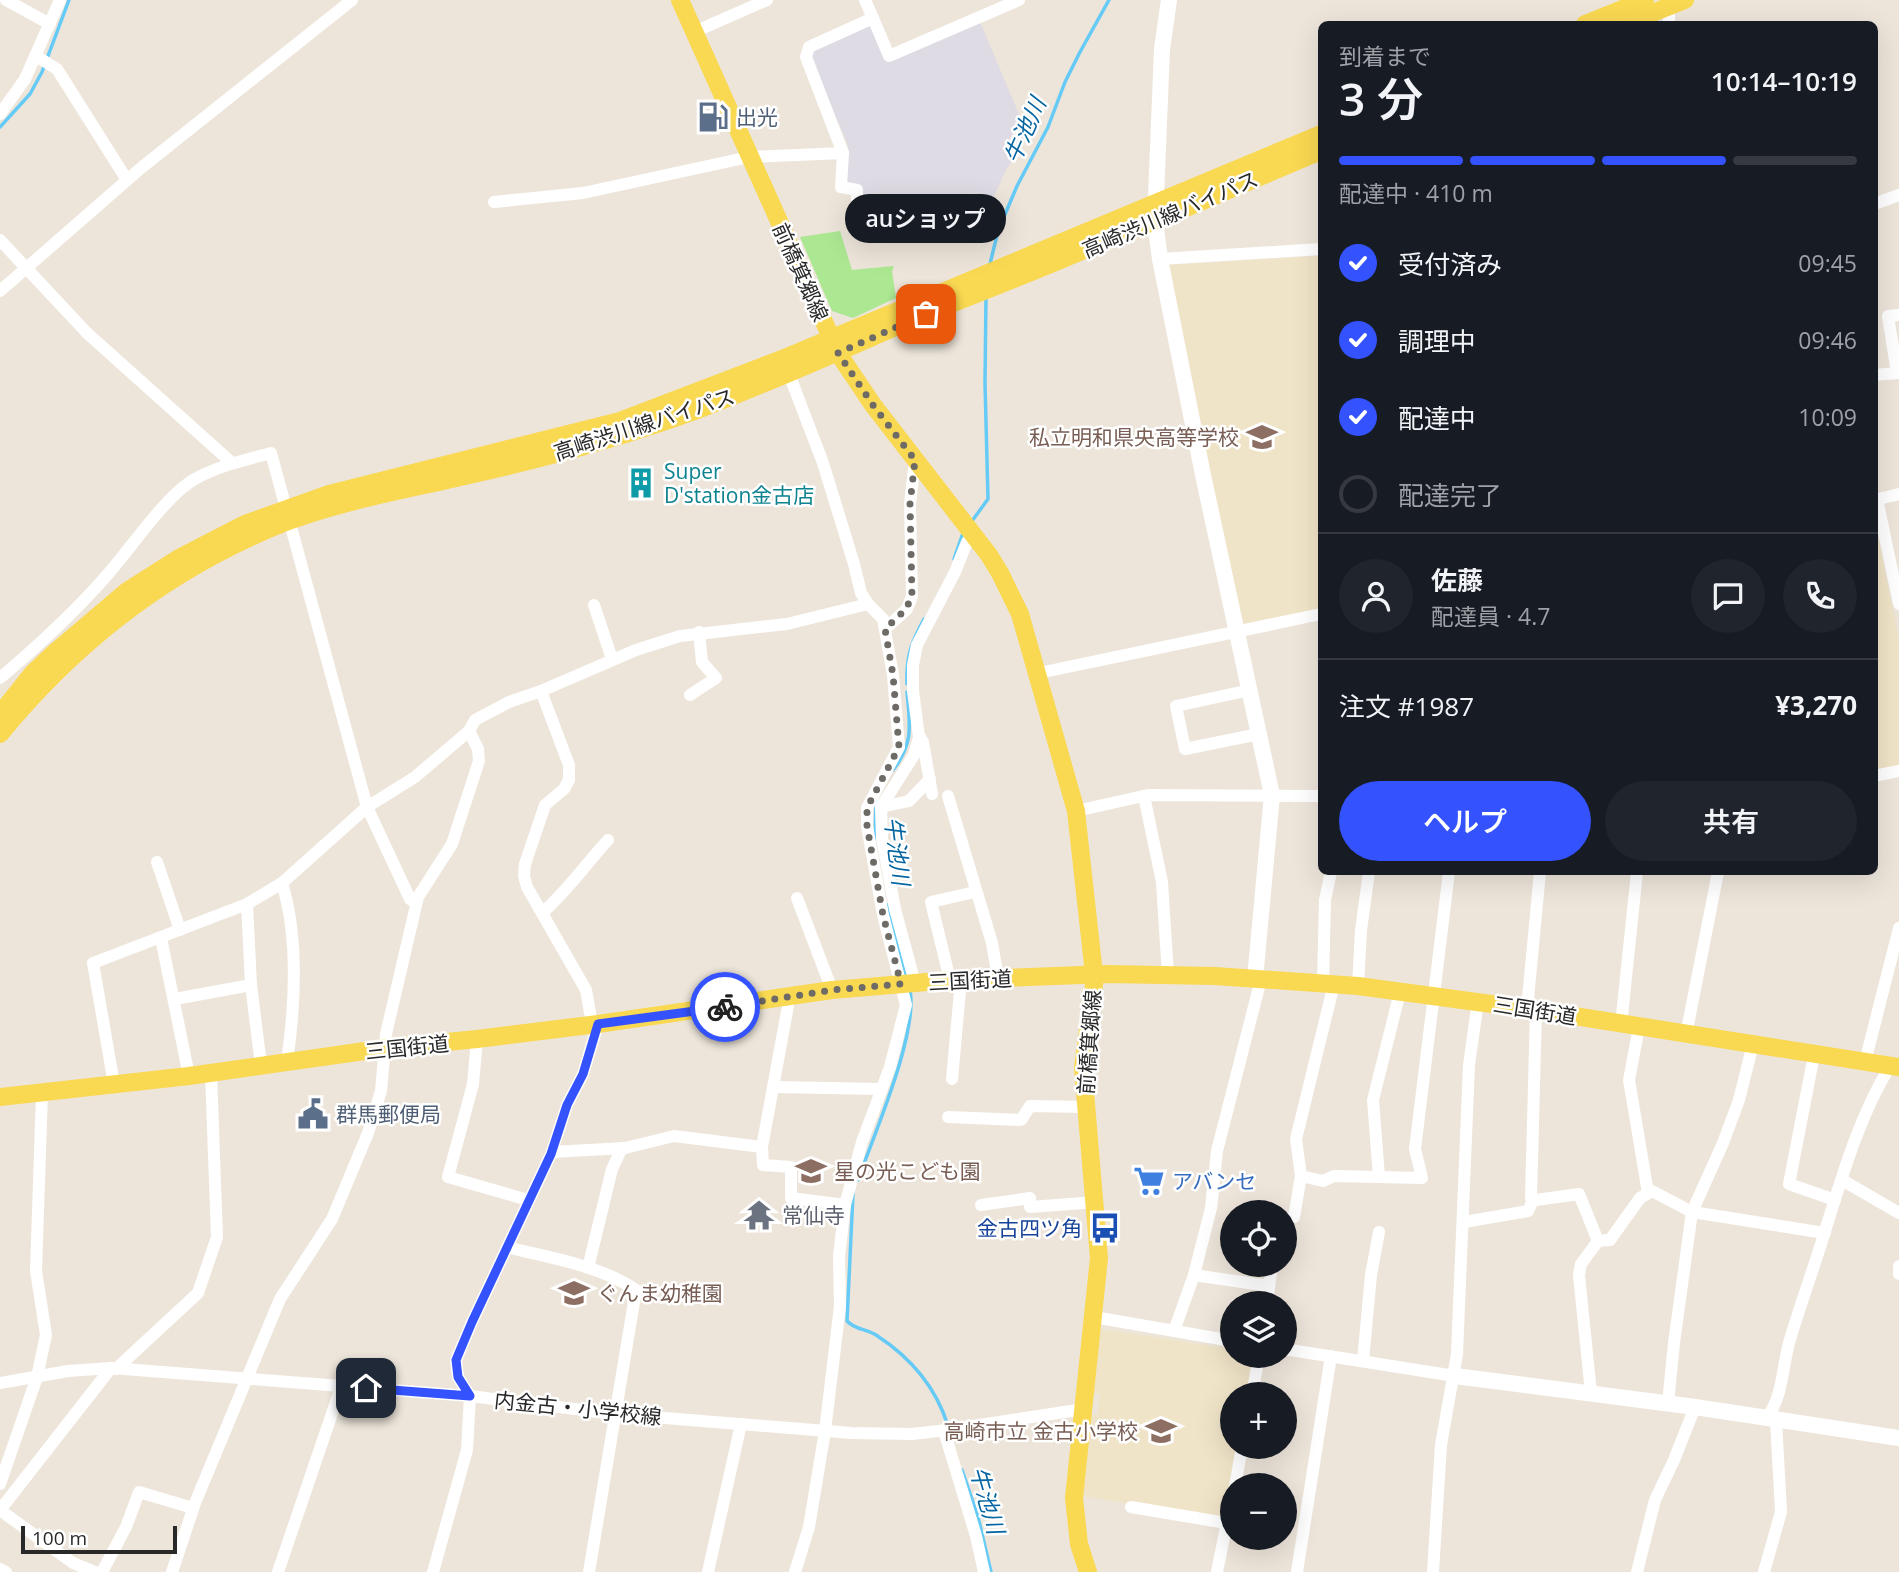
<!DOCTYPE html>
<html lang="ja">
<meta charset="utf-8">
<style>
:root{--surface:#171b24;--page:#20242c;--text:#f1f3f6;--muted:#9ea1a6;--line:#363941;--accent:#3453ff}
body{margin:0;font-family:"Open Sans","Noto Sans JP",sans-serif;background:var(--page);color:var(--text);height:100vh;display:flex;flex-direction:column;font-size:26px;white-space:nowrap}
*{box-sizing:border-box;margin:0}
p{font-size:23px;color:var(--muted)}
.icon{flex:none;width:38px;height:38px;fill:none;stroke:currentColor;stroke-width:2;stroke-linecap:round;stroke-linejoin:round}
.map{position:relative;flex:1;overflow:hidden}
.drawer{position:absolute;left:1318px;top:21px;width:560px;height:854px;display:flex;flex-direction:column;background:var(--surface);border-radius:10px;box-shadow:0 7px 28px #0002}
.drawer>*{flex:none}
.fabs{position:absolute;left:1220px;top:1200px;display:grid;gap:14px}
.fabs a{display:grid;place-items:center;width:77px;height:77px;border-radius:50%;background:var(--surface);box-shadow:0 7px 28px #0002;font-size:35px}
.scale{position:absolute;left:21px;bottom:18px;width:156px;box-sizing:border-box;padding-left:7px;border:4px solid #292929;border-top:0;font-size:19px;line-height:24px;white-space:nowrap;color:#292929;-webkit-text-stroke:5px #fff;paint-order:stroke}
.pin{position:absolute;display:grid;place-items:center;width:60px;height:60px;color:#fff;margin:-30px;border-radius:14px;box-shadow:0 4px 10px #0006}
.courier{position:absolute;display:grid;place-items:center;width:70px;height:70px;margin:-35px;border:5px solid #3453ff;border-radius:50%;background:#fff;color:#222;box-shadow:0 2px 9px #0007}
.bubble{position:absolute;height:49px;border-radius:24px;background:var(--surface);box-shadow:0 7px 28px #0002;font-size:23px;font-weight:600;line-height:49px;text-align:center}
.headline em{font-style:normal;font-weight:600}
.headline div{display:flex;flex-direction:column-reverse}
.headline{display:flex;align-items:center;justify-content:space-between;height:119px;padding:0 21px}
h1{font-size:46px;font-weight:600;line-height:52px}
.bar{display:grid;grid-template-columns:repeat(4,1fr);gap:10px 7px;align-content:center;height:84px;padding:0 21px}
.bar i{height:9px;border-radius:5px;background:var(--line)}
.bar .current{background:var(--accent)}
.bar p{grid-column:span 4}
.line{display:flex;align-items:center;gap:18px;padding:0 21px;border-top:2px solid var(--line)}
.line div{flex:1}
.round{display:grid;place-items:center;flex:none;width:74px;height:74px;border-radius:37px;background:var(--page)}
ol{padding:0 21px;list-style:none}
li{display:flex;align-items:center;gap:21px;height:77px}
li p{margin-inline-start:auto}
li .icon{padding:7px;border-radius:50%;background:var(--accent);color:#fff;stroke-width:4}
li:last-child{color:var(--muted)}
li i{width:38px;height:38px;border:4px solid var(--line);border-radius:50%}
.primary-button{display:flex;gap:14px;margin-top:auto;padding:14px 21px}
.primary-button a{flex:1;height:80px;border-radius:42px;background:var(--accent);color:#fff;font-size:28px;font-weight:600;line-height:80px;text-align:center}
.primary-button a+a{background:var(--page);color:var(--text)}
.map>svg:first-child{display:block}
</style>
<div class="map">
<svg width="1899" height="1572" viewBox="0 0 1899 1572">
<rect width="100%" height="100%" fill="#ede5da"/>
<path fill="#dedbe4" d="M 976,21 L 981,24 L 1027,133 L 1026,139 L 1006,170 L 993,199 L 988,226 L 863,209 L 858,184 L 847,183 L 845,180 L 848,145 L 809,55 L 811,50 L 867,24 L 873,27 L 885,56 Z"/>
<g fill="#f0e4c8">
<path d="M 1321,256 L 1321,609 L 1241,626 L 1167,265 Z"/>
<path d="M 1874,517 L 1899,640 L 1899,766 L 1874,771 Z"/>
<path d="M 1101,1329 L 1232,1349 L 1232,1356 L 1257,1356 L 1249,1395 L 1232,1395 L 1232,1447 L 1240,1447 L 1224,1520 L 1082,1496 L 1091,1415 L 1097,1415 L 1100,1395 L 1094,1393 Z"/>
</g>
<path fill="#ace792" d="M 840,231 L 852,270 L 894,266 L 892,271 L 896,298 L 853,318 L 832,311 L 800,237 Z"/>
<g fill="none" stroke-linecap="round" stroke-linejoin="round">
<g stroke="#65cbf6" stroke-width="3.5">
<path d="M 0,127 L 30,94 L 42,72 L 69,0"/>
<path d="M 990,264 L 998,231 L 1017,186 L 1048,127 L 1065,82 L 1080,52 L 1109,0"/>
<path d="M 972,521 L 988,499 L 985,383 L 986,296"/>
<path d="M 954,559 L 963,533"/>
<path d="M 907,684 C 906,657 911,643 924,619"/>
<path d="M 893,770 C 914,743 910,725 907,692"/>
<path d="M 875,839 L 876,802"/>
<path d="M 887,905 L 907,979"/>
<path d="M 858,1180 C 874,1134 918,1035 910,990"/>
<path d="M 853,1194 L 847,1321 C 855,1330 867,1329 876,1335 C 910,1357 936,1387 948,1426"/>
<path d="M 962,1470 L 978,1517 L 991,1572"/>
</g>
<g stroke="#fff" stroke-width="12">
<path d="M 6,0 L 50,24"/>
<path d="M 865,0 L 873,18"/>
<path d="M 1669,24 L 1669,7"/>
<path d="M 694,32 L 767,0"/>
<path d="M 36,56 L 57,69 L 127,180"/>
<path d="M 0,114 L 25,79 L 60,0"/>
<path d="M 843,153 L 841,187 L 857,190 L 857,212 L 949,218"/>
<path d="M 494,202 L 583,193 L 749,157 L 843,153 L 806,57 L 809,47 L 873,18 L 889,56 L 1019,0"/>
<path d="M 1874,204 L 1899,195"/>
<path d="M 0,240 L 87,333 L 232,463"/>
<path d="M 1160,259 L 1321,249"/>
<path d="M 0,291 L 141,168 L 352,0"/>
<path d="M 789,374 L 823,463 L 854,564 L 861,593 L 868,604"/>
<path d="M 1874,375 L 1897,373 L 1888,316 L 1899,315"/>
<path d="M 1877,499 L 1899,604"/>
<path d="M 1874,500 L 1899,494"/>
<path d="M 594,605 L 612,659"/>
<path d="M 885,629 L 907,609 L 912,596 L 910,504 L 915,460"/>
<path d="M 1039,673 L 1321,614"/>
<path d="M 0,678 C 38,646 75,612 108,574 C 131,548 167,494 195,479 C 218,466 245,460 271,453 L 367,807 L 410,899 L 416,904"/>
<path d="M 1250,690 L 1176,706 L 1185,749 L 1259,734"/>
<path d="M 541,691 L 569,765 L 569,780 L 564,789 L 545,805 L 525,864 L 524,876 L 527,887 L 586,990 L 592,1024"/>
<path d="M 690,695 L 716,678 L 702,662 L 699,632"/>
<path d="M 920,737 L 923,742 L 932,794"/>
<path d="M 1874,776 L 1899,771"/>
<path d="M 948,796 L 992,943 L 998,978"/>
<path d="M 1144,796 L 1162,882 L 1168,975"/>
<path d="M 881,807 L 909,801 L 930,779"/>
<path d="M 1076,811 L 1148,795 L 1321,796"/>
<path d="M 157,862 L 180,930"/>
<path d="M 282,883 C 299,938 295,1006 287,1062"/>
<path d="M 797,898 L 832,990"/>
<path d="M 247,904 L 251,985 L 261,1065"/>
<path d="M 542,913 C 567,891 586,864 608,840"/>
<path d="M 161,938 L 189,1076"/>
<path d="M 950,980 L 931,902 L 975,892"/>
<path d="M 915,983 L 895,909 L 882,838 L 881,807 L 914,755 L 919,737 L 913,691 L 913,665 L 917,645 L 955,572 L 967,542 L 973,534"/>
<path d="M 1323,983 L 1325,900 L 1331,872"/>
<path d="M 1358,986 L 1361,930 L 1369,872"/>
<path d="M 175,999 L 251,985"/>
<path d="M 1527,1009 L 1540,872"/>
<path d="M 1536,1010 L 1531,1198 L 1536,1200 L 1579,1194 L 1598,1241"/>
<path d="M 1621,1025 L 1637,872"/>
<path d="M 1639,1027 L 1629,1080 L 1648,1193"/>
<path d="M 1686,1035 L 1718,872"/>
<path d="M 477,1039 L 473,1084 L 448,1177 L 528,1200"/>
<path d="M 1814,1055 L 1789,1184 L 1835,1200"/>
<path d="M 1865,1062 L 1899,928"/>
<path d="M 952,1079 L 961,980"/>
<path d="M 114,1084 L 93,963 L 247,904 L 282,883 L 367,807 L 415,777 L 469,731 L 475,720 L 509,702 L 541,691 L 636,650 L 680,636 L 787,624 L 868,604 L 883,619 L 893,675 L 899,747 L 867,808 L 867,826 L 883,915 L 906,1005 L 890,1067 L 862,1142 L 845,1205 L 839,1256 L 840,1306 L 825,1431 L 809,1527 L 795,1572"/>
<path d="M 773,1087 L 882,1089"/>
<path d="M 948,1117 L 1021,1120 L 1030,1106 L 1086,1107"/>
<path d="M 762,1147 L 763,1165 L 791,1167 L 791,1198 L 845,1205"/>
<path d="M 552,1152 L 625,1148 L 674,1136 L 762,1147 L 790,995"/>
<path d="M 1301,1176 L 1323,1181 L 1334,1176 L 1422,1178 L 1415,1149 L 1449,872"/>
<path d="M 1379,1177 L 1373,1100 L 1400,992"/>
<path d="M 1842,1180 L 1899,1213"/>
<path d="M 981,1205 L 1030,1198 L 1030,1207 L 1096,1202"/>
<path d="M 1284,1220 L 1294,1217 L 1301,1176 L 1296,1139 L 1334,984"/>
<path d="M 1464,1222 L 1528,1211 L 1533,1200"/>
<path d="M 507,1247 C 549,1258 600,1265 636,1290 L 589,1572"/>
<path d="M 1899,1266 L 1899,1274"/>
<path d="M 588,1268 L 612,1169 L 622,1148"/>
<path d="M 1194,1275 L 1269,1286"/>
<path d="M 1267,1304 L 1272,1265"/>
<path d="M 1094,1317 L 1232,1341"/>
<path d="M 1174,1331 L 1194,1275 L 1211,1208 L 1217,1151 L 1259,987 L 1255,979"/>
<path d="M 1284,1349 L 1455,1376"/>
<path d="M 1363,1361 L 1371,1275 L 1379,1232"/>
<path d="M 116,1369 L 198,1293 L 217,1237 L 211,1073"/>
<path d="M 0,1383 L 68,1371 L 111,1368 L 470,1396 L 615,1414 L 851,1433 L 912,1434 L 947,1430 L 1084,1409"/>
<path d="M 1591,1393 L 1579,1275 L 1581,1264 L 1598,1241 L 1610,1240 L 1640,1198 L 1652,1191 L 1692,1212 L 1825,1233"/>
<path d="M 1252,1395 L 1259,1356"/>
<path d="M 1668,1403 L 1674,1343 L 1692,1212 L 1723,1143 L 1739,1100 L 1753,1044"/>
<path d="M 1766,1419 C 1783,1397 1782,1369 1789,1343 C 1800,1305 1814,1268 1825,1231 C 1843,1174 1859,1117 1890,1066"/>
<path d="M 944,1431 L 976,1536 L 984,1572"/>
<path d="M 0,1484 L 37,1377 L 46,1335 L 36,1271 L 42,1093"/>
<path d="M 1235,1486 L 1242,1447"/>
<path d="M 1131,1507 L 1226,1523"/>
<path d="M 0,1510 L 111,1368"/>
<path d="M 0,1510 L 73,1563 L 95,1572"/>
<path d="M 0,1569 L 6,1572"/>
<path d="M 102,1572 L 126,1527 L 139,1492 L 193,1508"/>
<path d="M 172,1572 L 195,1503 L 280,1299 L 332,1219 L 368,1133 L 381,1091 L 386,1034 L 418,897 L 452,844 L 479,761 L 478,749 L 469,731"/>
<path d="M 278,1572 L 341,1387"/>
<path d="M 433,1572 L 467,1450 L 470,1396 L 458,1377 L 456,1360 L 472,1322 L 551,1154 L 567,1105 L 583,1074 L 598,1024"/>
<path d="M 708,1572 L 741,1424"/>
<path d="M 1217,1572 L 1232,1497"/>
<path d="M 1297,1572 L 1331,1356"/>
<path d="M 1433,1572 L 1441,1445 L 1457,1354 L 1469,1065 L 1478,1001"/>
<path d="M 1637,1572 L 1655,1500 L 1674,1460 L 1695,1407"/>
<path d="M 1764,1572 L 1781,1512 L 1776,1420"/>
</g>
<g stroke="#fff" stroke-width="16">
<path d="M 1169,0 L 1162,49 L 1155,221 L 1160,259 L 1203,475 L 1272,795 L 1255,979"/>
<path d="M 1455,1376 L 1695,1407 L 1899,1438"/>
</g>
<g stroke="#f9d852" stroke-width="18">
<path d="M 680,0 L 838,353 L 873,405 L 989,555 L 1000,573 L 1020,614 L 1076,811 L 1093,965 L 1094,985 L 1083,1068 L 1099,1258 L 1074,1498 L 1079,1544 L 1088,1572"/>
<path d="M 1585,24 L 1645,0"/>
<path d="M 1625,24 L 1685,0"/>
<path d="M 0,714 L 33,673 L 54,653 L 127,591 L 179,558 L 245,524 L 329,494 L 620,421 L 782,359 L 1321,134"/>
<path d="M 0,734 C 78,639 172,567 286,522 C 347,499 415,488 478,473 C 552,456 626,436 697,410 C 766,384 833,354 900,325 C 959,300 1019,278 1077,253 C 1159,220 1240,185 1321,151"/>
<path d="M 0,1097 L 189,1076 L 386,1048 L 477,1039 L 598,1024 L 832,990 L 950,980 L 1107,974 L 1215,976 L 1358,986 L 1536,1010 L 1899,1067"/>
</g>
</g>
<g fill="none" stroke-linecap="round" stroke-linejoin="round">
<path stroke="#6e6b67" stroke-width="7" stroke-dasharray="0 12.6" d="M 725,1007 L 832,990 L 901,984 L 883,915 L 867,826 L 867,808 L 899,747 L 893,675 L 885,629 L 906,609 L 912,596 L 910,504 L 915,460 L 873,405 L 838,353 L 926,314"/>
<path stroke="#3453ff" stroke-width="9" d="M 366,1388 L 470,1396 L 458,1377 L 456,1360 L 472,1322 L 551,1154 L 567,1105 L 583,1074 L 598,1024 L 725,1007"/>
</g>
<defs>
<g id="fuel-bare" transform="scale(2.415)"><path d="M-5.5-6h7V0h2V4h1.3V-2.5L3-4.5l.8-.8L6-3V5H2.5V1h-1V6h-7ZM-4.2-4.7v3.2H.2V-4.7Z" fill="#5c6f8a" stroke="#fff" stroke-width="2.5" paint-order="stroke"/></g>
<g id="school-bare" transform="scale(2.415)"><path d="M0-5L7-2L0 1L-7-2ZM-4 1L0 2.5L4 1V4Q0 6-4 4Z" fill="#8d6e63" stroke="#fff" stroke-width="2.5" paint-order="stroke"/></g>
<g id="building-bare" transform="scale(2.415)"><path d="M-4-6H4V6H1V3H-1V6H-4ZM-2.5-4.3h1.7v1.8h-1.7ZM.8-4.3h1.7v1.8H.8ZM-2.5-1h1.7V.8h-1.7ZM.8-1h1.7V.8H.8Z" fill="#0f9aa8" stroke="#fff" stroke-width="2.5" paint-order="stroke"/></g>
<g id="civic-bare" transform="scale(2.415)"><path d="M-.6-6.5H3V-4.5H.6V-3L4-1V1h2V6H-6V1h2V-1L-.6-3ZM-1.2 2.5V6h2.4V2.5Z" fill="#5c6f8a" stroke="#fff" stroke-width="2.5" paint-order="stroke"/></g>
<g id="supermarket-bare" transform="scale(2.415)"><path d="M-6-5.5h2.5l.6 2H6L4.5 2H-2.5L-4.4-4H-6ZM-1.5 3.2a1.3 1.3 0 1 0 .1 0ZM3 3.2a1.3 1.3 0 1 0 .1 0Z" fill="#3f7fe0" stroke="#fff" stroke-width="2.5" paint-order="stroke"/></g>
<g id="temple-bare" transform="scale(2.415)"><path d="M0-6L5-2H3V0L6.5 2.5H4V6H1.5V3h-3V6H-4V2.5H-6.5L-3 0V-2H-5Z" fill="#6b7280" stroke="#fff" stroke-width="2.5" paint-order="stroke"/></g>
<g id="bus-bare" transform="scale(2.415)"><path d="M-5-6H5V4H4V6H2V4H-2V6H-4V4H-5ZM-3.5-4V0h7V-4ZM-3.5 1.2v1.5H-2V1.2ZM2 1.2v1.5H3.5V1.2Z" fill="#1a4fb4" stroke="#fff" stroke-width="2.5" paint-order="stroke"/></g>
</defs>
<g fill-rule="evenodd">
<use href="#fuel-bare" x="713" y="117"/>
<use href="#school-bare" x="1262" y="437"/>
<use href="#building-bare" x="641" y="483"/>
<use href="#civic-bare" x="313" y="1114"/>
<use href="#school-bare" x="811" y="1171"/>
<use href="#supermarket-bare" x="1149" y="1181"/>
<use href="#temple-bare" x="759" y="1215"/>
<use href="#bus-bare" x="1105" y="1228"/>
<use href="#school-bare" x="574" y="1293"/>
<use href="#school-bare" x="1161" y="1431"/>
</g>
<g text-anchor="middle" dominant-baseline="central" stroke-width="5" stroke-linejoin="round" paint-order="stroke">
<g font-size="21" fill="#4e5e75" stroke="#fff" text-anchor="start">
<text x="736" y="117">出光</text>
<text x="336" y="1114">群馬郵便局</text>
</g>
<g font-size="21" fill="#292929" stroke="#fff">
<text transform="translate(1170 214) rotate(-23)">高崎渋川線バイパス</text>
<text transform="translate(801 272) rotate(66)">前橋箕郷線</text>
<text transform="translate(644 424) rotate(-18)">高崎渋川線バイパス</text>
<text transform="translate(970 980) rotate(-3)">三国街道</text>
<text transform="translate(1535 1010) rotate(9)">三国街道</text>
<text transform="translate(1089 1042) rotate(-86)">前橋箕郷線</text>
<text transform="translate(407 1047) rotate(-6)">三国街道</text>
<text transform="translate(578 1408) rotate(6)">内金古・小学校線</text>
</g>
<g font-size="21" fill="#785e54" stroke="#fff" text-anchor="end">
<text x="1239" y="437">私立明和県央高等学校</text>
<text x="834" y="1171" text-anchor="start">星の光こども園</text>
<text x="597" y="1293" text-anchor="start">ぐんま幼稚園</text>
<text x="1138" y="1431">高崎市立 金古小学校</text>
</g>
<g font-size="21" fill="#0d838f" stroke="#fff" text-anchor="start">
<text x="664" y="471">Super<tspan x="664" dy="24">D'station金古店</tspan></text>
</g>
<g font-size="21" fill="#366cbe" stroke="#fff" text-anchor="start">
<text x="1172" y="1181">アバンセ</text>
</g>
<g font-size="21" fill="#5b616d" stroke="#fff" text-anchor="start">
<text x="782" y="1215">常仙寺</text>
</g>
<g font-size="21" fill="#164399" stroke="#fff" text-anchor="end">
<text x="1082" y="1228">金古四ツ角</text>
</g>
<g font-size="23" font-style="italic" fill="#0566a2" stroke="#fff">
<text transform="translate(1024 130) rotate(-66)">牛池川</text>
<text transform="translate(898 851) rotate(83)">牛池川</text>
<text transform="translate(988 1500) rotate(74)">牛池川</text>
</g>
</g>
</svg>
<div class="fabs">
<a><svg class="icon" aria-label="locate" viewBox="0 0 24 24"><circle cx="12" cy="12" r="6"/><path d="M12 2v4M12 18v4M2 12h4M18 12h4"/></svg></a>
<a><svg class="icon" aria-label="layers" viewBox="0 0 24 24"><path d="M12 4l9 5-9 5-9-5zM3 14l9 5 9-5"/></svg></a>
<a>+</a>
<a>−</a>
</div>
<div class="scale">100 m</div>
<div class="pin" style="left:926px;top:314px;background:#ea580c"><svg class="icon" aria-label="bag" viewBox="0 0 24 24"><path d="M5 8h14l-1 12H6zM9 8a3 3 0 0 1 6 0"/></svg></div>
<div class="pin" style="left:366px;top:1388px;background:#1f2937"><svg class="icon" aria-label="home" viewBox="0 0 24 24"><path d="M3 11l9-7 9 7M6 9v11h12V9"/></svg></div>
<div class="courier" style="left:725px;top:1007px"><svg class="icon" aria-label="bike" viewBox="0 0 24 24"><circle cx="6" cy="16" r="4"/><circle cx="18" cy="16" r="4"/><path d="M6 16l4-8h5l3 8M10 8l3 8H6M13 5h3"/></svg></div>
<div class="bubble" style="left:845px;top:194px;width:161px">auショップ</div>
<section class="drawer">
<div class="headline"><div><h1>3 分</h1><p>到着まで</p></div><em>10:14–10:19</em></div>
<div class="bar"><i class="current"></i><i class="current"></i><i class="current"></i><i></i><p>配達中 · 410 m</p></div>
<ol>
<li><svg class="icon" aria-label="check" viewBox="0 0 24 24"><path d="M5 12l5 5 9-10"/></svg>受付済み<p>09:45</p></li>
<li><svg class="icon" aria-label="check" viewBox="0 0 24 24"><path d="M5 12l5 5 9-10"/></svg>調理中<p>09:46</p></li>
<li><svg class="icon" aria-label="check" viewBox="0 0 24 24"><path d="M5 12l5 5 9-10"/></svg>配達中<p>10:09</p></li>
<li><i></i>配達完了</li>
</ol>
<div class="line" style="height:126px"><a class="round"><svg class="icon" aria-label="person" viewBox="0 0 24 24"><circle cx="12" cy="8" r="4"/><path d="M4 21q1-7 8-7t8 7"/></svg></a><div><b>佐藤</b><p>配達員 · 4.7</p></div><a class="round"><svg class="icon" aria-label="chat" viewBox="0 0 24 24"><path d="M4 5h16v11H9l-5 4z"/></svg></a><a class="round"><svg class="icon" aria-label="phone" viewBox="0 0 24 24"><path d="M5 4h4l2 5-3 2q2 4 5 5l2-3 5 2v4C11 20 4 13 5 4z"/></svg></a></div>
<div class="line" style="height:91px"><div>注文 #1987</div><b>¥3,270</b></div>
<div class="primary-button"><a>ヘルプ</a><a>共有</a></div>
</section>
</div>
